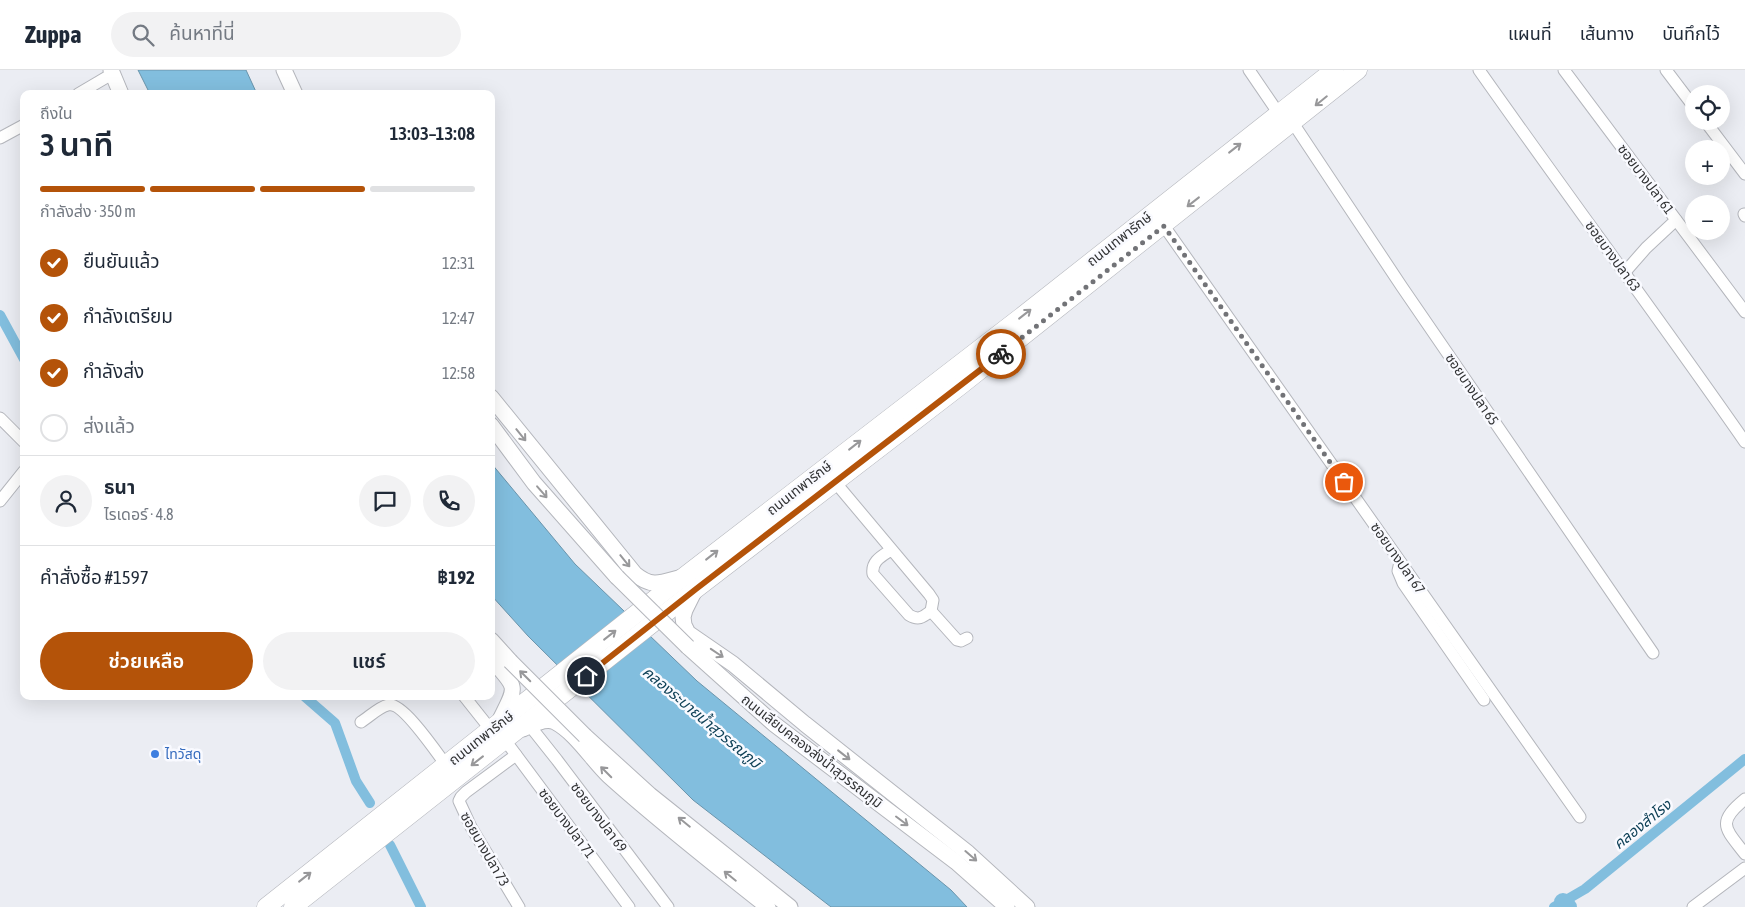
<!DOCTYPE html>
<html lang="th">
<meta charset="utf-8">
<style>
:root{--surface:#fff;--page:#f2f2f3;--text:#1f2937;--muted:#747a83;--line:#e0e1e3;--accent:#b45309}
body{margin:0;font-family:"Asap Condensed","Noto Sans Thai",sans-serif;background:var(--page);color:var(--text);height:100vh;display:flex;flex-direction:column;font-size:19px;white-space:nowrap}
*{box-sizing:border-box;margin:0}
p{font-size:16px;color:var(--muted)}
.icon{flex:none;width:28px;height:28px;fill:none;stroke:currentColor;stroke-width:2;stroke-linecap:round;stroke-linejoin:round}
.map{position:relative;flex:1;overflow:hidden}
.details{position:absolute;left:20px;top:20px;width:475px;height:610px;display:flex;flex-direction:column;background:var(--surface);border-radius:10px;box-shadow:0 5px 20px #0002}
.details>*{flex:none}
.fabs{position:absolute;left:1685px;top:15px;display:grid;gap:10px}
.fabs a{display:grid;place-items:center;width:45px;height:45px;border-radius:50%;background:var(--surface);box-shadow:0 5px 20px #0002;font-size:25px}
.pin{position:absolute;display:grid;place-items:center;width:42px;height:42px;color:#fff;margin:-21px;border:2px solid #fff;border-radius:50%;box-shadow:0 1px 5px #0007}
.courier{position:absolute;display:grid;place-items:center;width:50px;height:50px;margin:-25px;border:4px solid #b45309;border-radius:50%;background:#fff;color:#222;box-shadow:0 1px 6px #0007}
.overview em{font-style:normal;font-weight:600}
.overview div{display:flex;flex-direction:column-reverse}
.overview{display:flex;align-items:center;justify-content:space-between;height:85px;padding:0 20px}
h1{font-size:32px;font-weight:600;line-height:38px}
.bar{display:grid;grid-template-columns:repeat(4,1fr);gap:8px 5px;align-content:center;height:60px;padding:0 20px}
.bar i{height:6px;border-radius:4px;background:var(--line)}
.bar .current{background:var(--accent)}
.bar p{grid-column:span 4}
.line{display:flex;align-items:center;gap:12px;padding:0 20px;border-top:1px solid var(--line)}
.line div{flex:1}
.round{display:grid;place-items:center;flex:none;width:52px;height:52px;border-radius:26px;background:var(--page)}
ol{padding:0 20px;list-style:none}
li{display:flex;align-items:center;gap:15px;height:55px}
li p{margin-inline-start:auto}
li .icon{padding:5px;border-radius:50%;background:var(--accent);color:#fff;stroke-width:4}
li:last-child{color:var(--muted)}
li i{width:28px;height:28px;border:2px solid var(--line);border-radius:50%}
.primary-button{display:flex;gap:10px;margin-top:auto;padding:10px 20px}
.primary-button a{flex:1;height:58px;border-radius:30px;background:var(--accent);color:#fff;font-size:20px;font-weight:600;line-height:58px;text-align:center}
.primary-button a+a{background:var(--page);color:var(--text)}
header{display:flex;align-items:center;gap:30px;box-sizing:border-box;height:70px;padding:0 25px;background:var(--surface);border-bottom:1px solid var(--line)}
header strong{font-size:24px}
nav{display:flex;gap:28px;margin-inline-start:auto;font-size:18px}
.search{width:350px;height:45px;background:var(--page);display:flex;align-items:center;gap:12px;box-sizing:border-box;padding:0 18px;border-radius:28px;color:var(--muted);font-size:19px}
.map>svg:first-child{display:block}
</style>
<header>
<strong>Zuppa</strong>
<div class="search"><svg class="icon" aria-label="search" viewBox="0 0 24 24"><circle cx="10" cy="10" r="6"/><path d="M15 15l6 6"/></svg>ค้นหาที่นี่</div>
<nav><a>แผนที่</a><a>เส้นทาง</a><a>บันทึกไว้</a></nav>
</header>
<div class="map">
<svg width="1745" height="837" viewBox="0 0 1745 837">
<rect width="100%" height="100%" fill="#ebedf3"/>
<g fill="#82bede" stroke="#6a94ab">
<path d="M 138,0 L 246,0 L 257,24 L 150,24 Z"/>
<path d="M 491,393 L 575,494 L 697,611 L 951,820 L 967,837 L 831,837 L 693,730 L 528,566 L 491,525 Z"/>
</g>
<g fill="none" stroke-linecap="round" stroke-linejoin="round">
<g stroke="#82bede" stroke-width="10">
<path d="M 0,245 L 24,289"/>
<path d="M 304,626 L 335,653 L 356,711 L 370,733"/>
<path d="M 390,775 L 421,837"/>
<path d="M 1554,837 L 1585,819 L 1745,689"/>
</g>
<path stroke="#82bede" stroke-width="18" d="M 1563,832 L 1568,837"/>
<g stroke="#b4b6bc" stroke-width="13">
<g id="street">
<path d="M 1249,0 L 1279,44"/>
<path d="M 1479,0 C 1567,125 1658,247 1745,372"/>
<path d="M 1564,0 L 1745,242"/>
<path d="M 1666,0 L 1694,37"/>
<path d="M 78,24 L 112,4"/>
<path d="M 1705,51 L 1745,104"/>
<path d="M 1293,53 L 1402,217 L 1653,583"/>
<path d="M 0,68 L 24,55"/>
<path d="M 1744,144 L 1745,146"/>
<path d="M 1164,156 L 1580,747"/>
<path d="M 1625,202 L 1646,178 L 1676,150"/>
<path d="M 0,348 L 24,372"/>
<path d="M 835,412 L 929,524 L 933,530 L 931,541 C 923,547 919,551 909,545 L 873,504 C 871,491 882,486 891,480"/>
<path d="M 0,431 L 24,401"/>
<path d="M 1400,492 L 1398,501 L 1403,513 L 1484,630"/>
<path d="M 931,541 L 957,570 L 961,571 L 967,568"/>
<path d="M 464,626 L 491,660"/>
<path d="M 361,652 C 369,647 379,637 388,635 C 402,631 437,683 446,695"/>
<path d="M 530,656 L 557,690 L 668,837"/>
<path d="M 505,670 L 629,837"/>
<path d="M 516,685 L 466,722 L 461,727 L 459,731 L 471,757 L 519,837"/>
<path d="M 1745,729 C 1716,753 1725,758 1745,784"/>
<path d="M 1693,837 L 1745,798"/>
</g>
</g>
<g stroke="#b4b6bc" stroke-width="17">
<g id="secondary">
<path d="M 111,0 L 121,24"/>
<path d="M 284,0 L 295,24"/>
<path d="M 491,327 L 635,504 C 653,519 662,512 682,507"/>
<path d="M 491,355 L 534,413 L 617,507"/>
<path d="M 695,520 L 685,540 L 683,547 L 684,555 L 688,563 L 733,594 L 805,654 L 968,783 L 1027,837"/>
<path d="M 491,570 L 510,591"/>
<path d="M 688,577 L 774,654 L 956,792 L 1007,837"/>
<path d="M 491,589 C 519,620 517,615 499,652"/>
<path d="M 523,659 C 532,655 545,647 555,652 C 576,663 592,690 609,706 C 660,752 714,794 768,837"/>
<path d="M 585,666 L 650,725 L 790,837"/>
</g>
</g>
<g stroke="#b4b6bc" stroke-width="19">
<g id="primary">
<path d="M 266,837 L 660,525 L 1021,247 L 1334,0"/>
<path d="M 293,837 L 696,519 L 960,316 L 1358,0"/>
</g>
</g>
<use href="#street" stroke="#fff" stroke-width="11"/>
<use href="#secondary" stroke="#fff" stroke-width="15"/>
<use href="#primary" stroke="#fff" stroke-width="18"/>
<g stroke="#b4b6bc" stroke-width="17" stroke-linecap="butt">
<g id="secondary-bridge">
<path d="M 617,507 L 688,577"/>
<path d="M 510,591 L 585,666"/>
</g>
</g>
<use href="#secondary-bridge" stroke="#fff" stroke-width="15"/>
</g>
<defs><path id="oneway-shaft" d="M-6 0H5M1.5-3L5.5 0L1.5 3" fill="none" stroke-width="1.6" stroke-linecap="round" stroke-linejoin="round" transform="scale(1.25)"/></defs>
<g stroke="#98989a">
<use href="#oneway-shaft" transform="translate(1321 31) rotate(141)"/>
<use href="#oneway-shaft" transform="translate(1235 78) rotate(-38)"/>
<use href="#oneway-shaft" transform="translate(1193 132) rotate(142)"/>
<use href="#oneway-shaft" transform="translate(1025 244) rotate(-38)"/>
<use href="#oneway-shaft" transform="translate(521 365) rotate(51)"/>
<use href="#oneway-shaft" transform="translate(855 375) rotate(-38)"/>
<use href="#oneway-shaft" transform="translate(542 422) rotate(49)"/>
<use href="#oneway-shaft" transform="translate(712 485) rotate(-38)"/>
<use href="#oneway-shaft" transform="translate(625 491) rotate(51)"/>
<use href="#oneway-shaft" transform="translate(610 565) rotate(-38)"/>
<use href="#oneway-shaft" transform="translate(717 583) rotate(34)"/>
<use href="#oneway-shaft" transform="translate(525 606) rotate(-135)"/>
<use href="#oneway-shaft" transform="translate(844 685) rotate(38)"/>
<use href="#oneway-shaft" transform="translate(477 691) rotate(142)"/>
<use href="#oneway-shaft" transform="translate(606 702) rotate(-135)"/>
<use href="#oneway-shaft" transform="translate(902 751) rotate(37)"/>
<use href="#oneway-shaft" transform="translate(684 752) rotate(-141)"/>
<use href="#oneway-shaft" transform="translate(971 786) rotate(41)"/>
<use href="#oneway-shaft" transform="translate(730 806) rotate(-141)"/>
<use href="#oneway-shaft" transform="translate(305 807) rotate(-38)"/>
</g>
<g fill="none" stroke-linecap="round" stroke-linejoin="round">
<path stroke="#727377" stroke-width="5" stroke-dasharray="0 9" d="M 1001,284 L 1164,156 L 1344,412"/>
<path stroke="#b45309" stroke-width="6" d="M 586,606 L 696,519 L 1001,284"/>
</g>
<circle fill="#3f7fe0" stroke="#f9faff" stroke-width="2" cx="155" cy="684" r="5"/>
<g text-anchor="middle" dominant-baseline="central" stroke-width="5" stroke-linejoin="round" paint-order="stroke">
<g font-size="14" fill="#313234" stroke="#f9faff">
<text transform="translate(1646 109) rotate(53)">ซอยบางปลา 61</text>
<text transform="translate(1119 169) rotate(-38)">ถนนเทพารักษ์</text>
<text transform="translate(1613 186) rotate(54)">ซอยบางปลา 63</text>
<text transform="translate(1472 319) rotate(56)">ซอยบางปลา 65</text>
<text transform="translate(799 418) rotate(-38)">ถนนเทพารักษ์</text>
<text transform="translate(1398 488) rotate(55)">ซอยบางปลา 67</text>
<text transform="translate(481 668) rotate(-38)">ถนนเทพารักษ์</text>
<text transform="translate(812 681) rotate(38)">ถนนเลียบคลองส่งน้ำสุวรรณภูมิ</text>
<text transform="translate(599 747) rotate(53)">ซอยบางปลา 69</text>
<text transform="translate(567 753) rotate(53)">ซอยบางปลา 71</text>
<text transform="translate(485 779) rotate(60)">ซอยบางปลา 73</text>
</g>
<g font-size="14" fill="#366cbe" stroke="#f9faff" text-anchor="start">
<text x="165" y="684">ไทวัสดุ</text>
</g>
<g font-size="15" font-style="italic" fill="#0f4157" stroke="#f9faff">
<text transform="translate(702 647) rotate(40)">คลองระบายน้ำสุวรรณภูมิ</text>
<text transform="translate(1642 754) rotate(-39)">คลองสำโรง</text>
</g>
</g>
</svg>
<div class="fabs">
<a><svg class="icon" aria-label="locate" viewBox="0 0 24 24"><circle cx="12" cy="12" r="6"/><path d="M12 2v4M12 18v4M2 12h4M18 12h4"/></svg></a>
<a>+</a>
<a>−</a>
</div>
<div class="pin" style="left:1344px;top:412px;background:#ea580c"><svg class="icon" aria-label="bag" viewBox="0 0 24 24"><path d="M5 8h14l-1 12H6zM9 8a3 3 0 0 1 6 0"/></svg></div>
<div class="pin" style="left:586px;top:606px;background:#1f2937"><svg class="icon" aria-label="home" viewBox="0 0 24 24"><path d="M3 11l9-7 9 7M6 9v11h12V9"/></svg></div>
<div class="courier" style="left:1001px;top:284px"><svg class="icon" aria-label="bike" viewBox="0 0 24 24"><circle cx="6" cy="16" r="4"/><circle cx="18" cy="16" r="4"/><path d="M6 16l4-8h5l3 8M10 8l3 8H6M13 5h3"/></svg></div>
<section class="details">
<div class="overview"><div><h1>3 นาที</h1><p>ถึงใน</p></div><em>13:03–13:08</em></div>
<div class="bar"><i class="current"></i><i class="current"></i><i class="current"></i><i></i><p>กำลังส่ง · 350 m</p></div>
<ol>
<li><svg class="icon" aria-label="check" viewBox="0 0 24 24"><path d="M5 12l5 5 9-10"/></svg>ยืนยันแล้ว<p>12:31</p></li>
<li><svg class="icon" aria-label="check" viewBox="0 0 24 24"><path d="M5 12l5 5 9-10"/></svg>กำลังเตรียม<p>12:47</p></li>
<li><svg class="icon" aria-label="check" viewBox="0 0 24 24"><path d="M5 12l5 5 9-10"/></svg>กำลังส่ง<p>12:58</p></li>
<li><i></i>ส่งแล้ว</li>
</ol>
<div class="line" style="height:90px"><a class="round"><svg class="icon" aria-label="person" viewBox="0 0 24 24"><circle cx="12" cy="8" r="4"/><path d="M4 21q1-7 8-7t8 7"/></svg></a><div><b>ธนา</b><p>ไรเดอร์ · 4.8</p></div><a class="round"><svg class="icon" aria-label="chat" viewBox="0 0 24 24"><path d="M4 5h16v11H9l-5 4z"/></svg></a><a class="round"><svg class="icon" aria-label="phone" viewBox="0 0 24 24"><path d="M5 4h4l2 5-3 2q2 4 5 5l2-3 5 2v4C11 20 4 13 5 4z"/></svg></a></div>
<div class="line" style="height:65px"><div>คำสั่งซื้อ #1597</div><b>฿192</b></div>
<div class="primary-button"><a>ช่วยเหลือ</a><a>แชร์</a></div>
</section>
</div>
